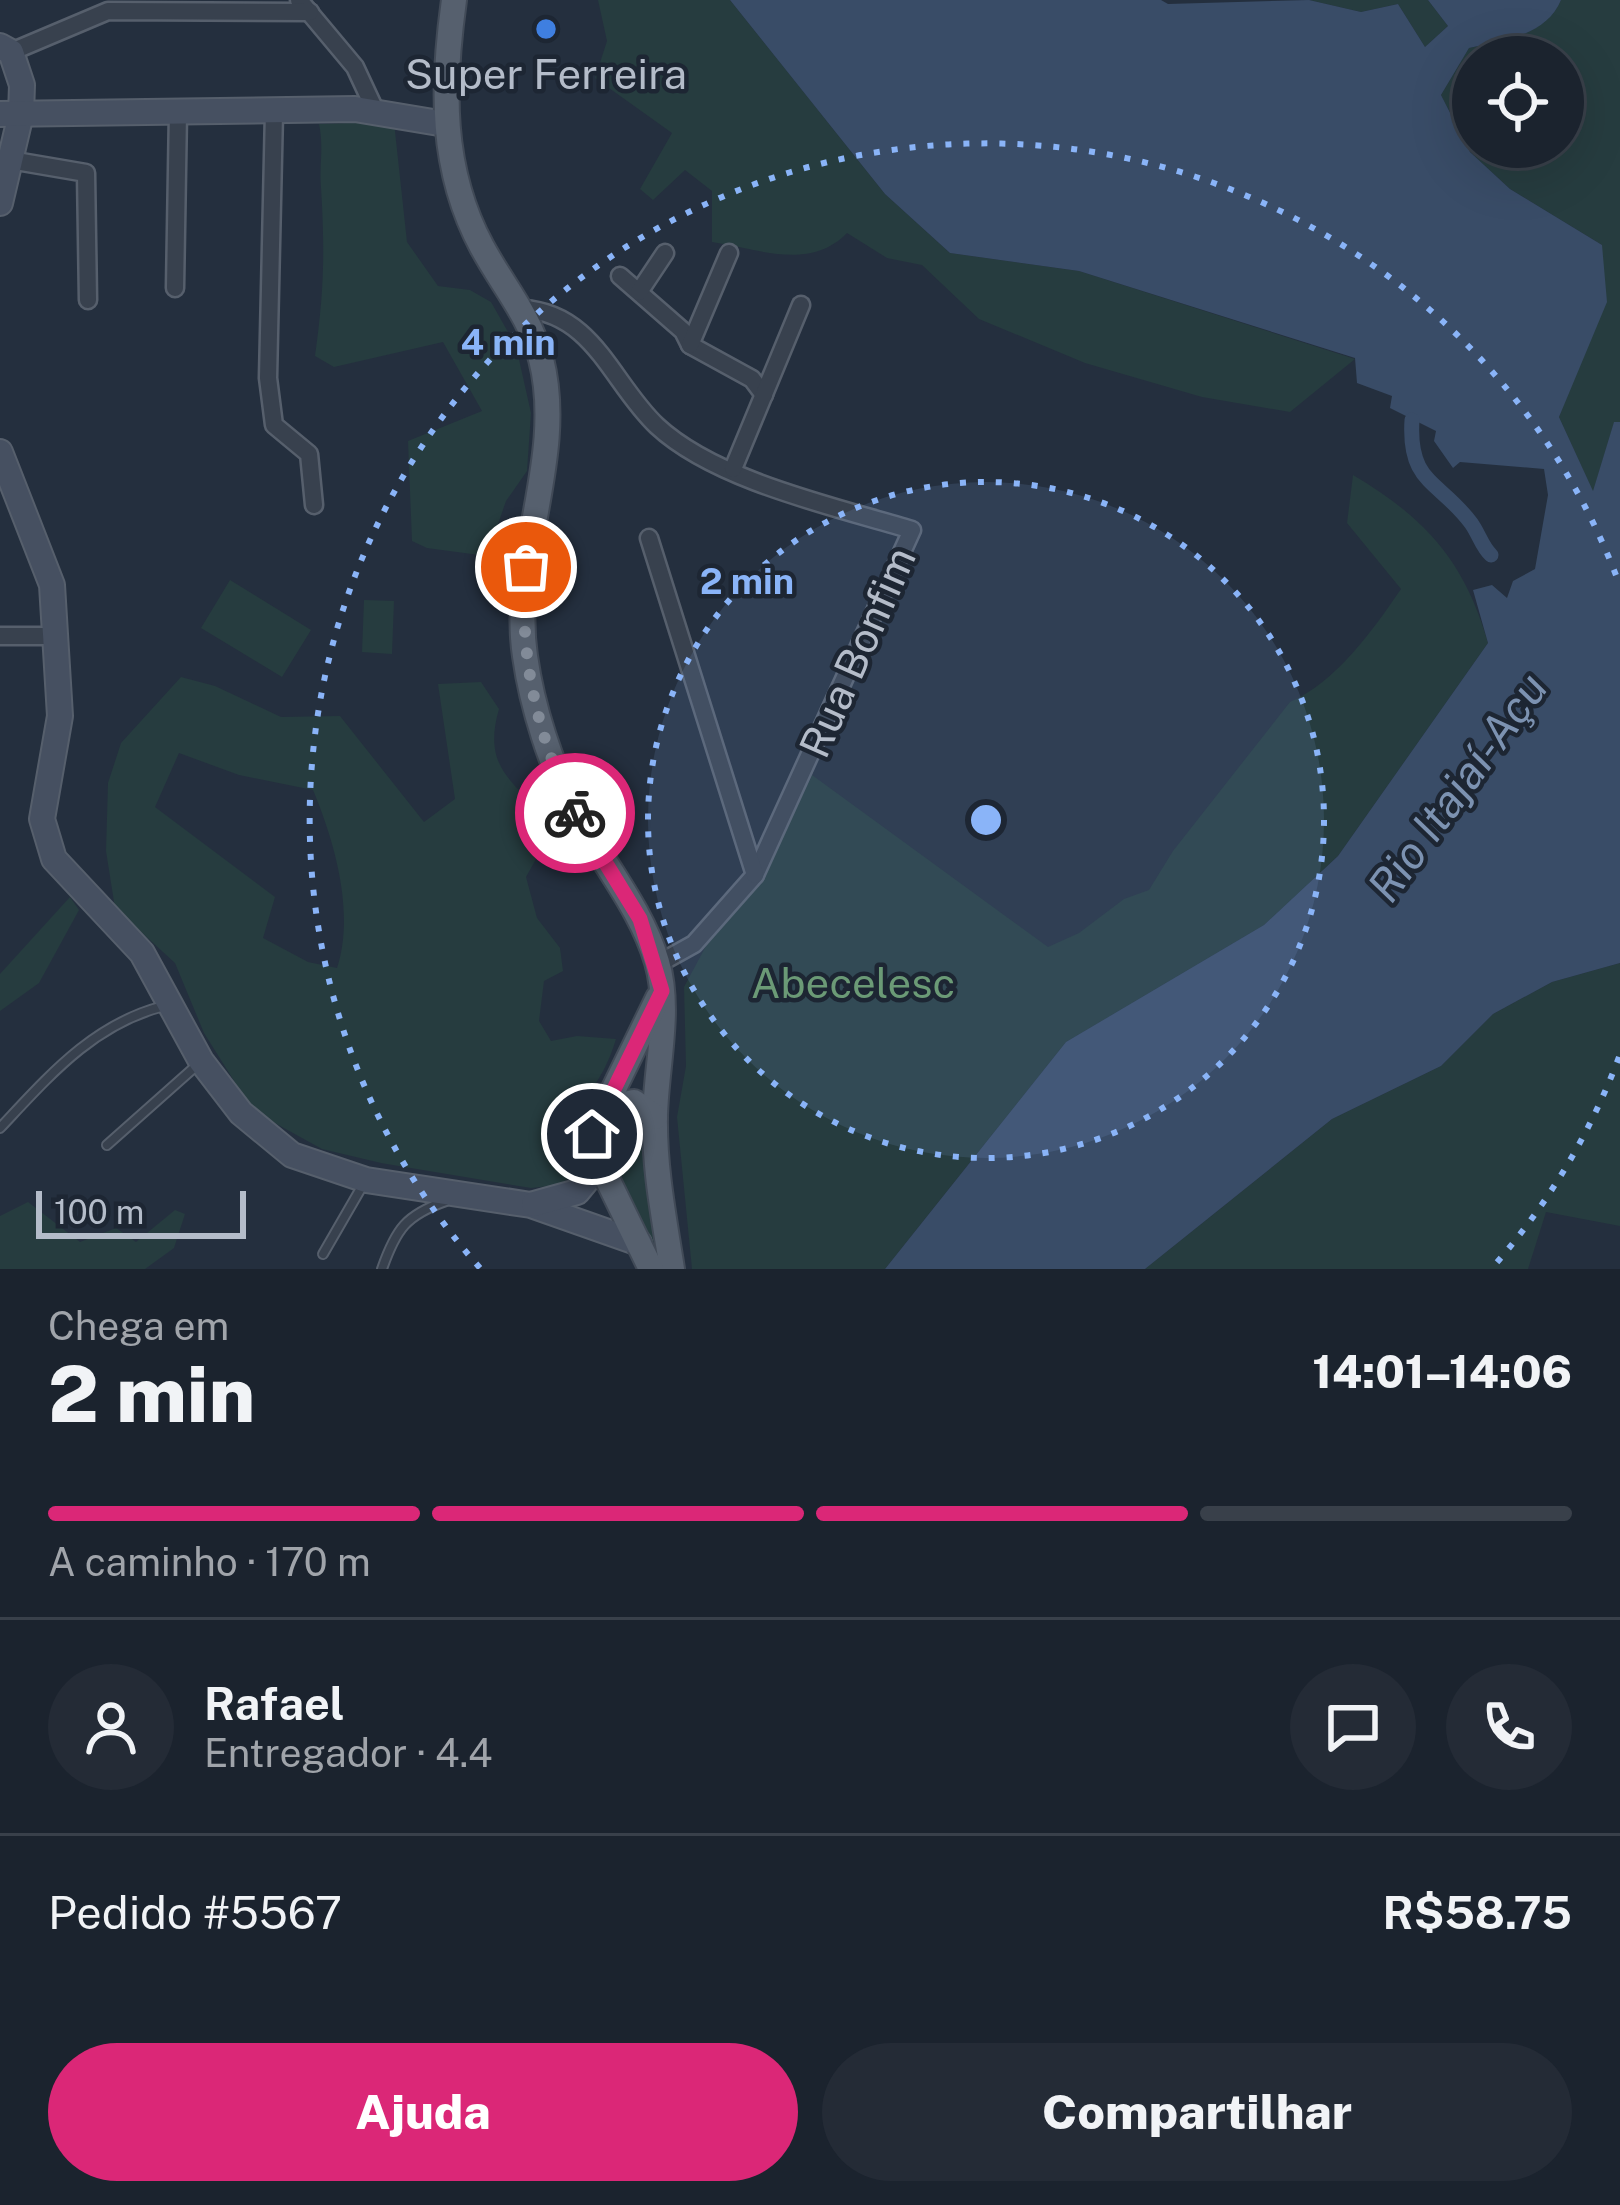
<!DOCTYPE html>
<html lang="pt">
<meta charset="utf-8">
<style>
:root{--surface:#1b232e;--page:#242b36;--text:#f1f3f6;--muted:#a0a4aa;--line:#39404a;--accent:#db2777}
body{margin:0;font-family:"Public Sans",sans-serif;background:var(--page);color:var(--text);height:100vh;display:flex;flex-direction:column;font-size:45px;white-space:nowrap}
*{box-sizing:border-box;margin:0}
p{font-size:39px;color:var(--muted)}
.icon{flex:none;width:66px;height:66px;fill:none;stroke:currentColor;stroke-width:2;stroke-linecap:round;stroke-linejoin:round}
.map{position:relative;height:1269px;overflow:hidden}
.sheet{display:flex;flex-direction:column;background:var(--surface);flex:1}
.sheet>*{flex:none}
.fabs{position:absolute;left:1452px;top:36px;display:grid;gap:24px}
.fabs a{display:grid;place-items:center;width:132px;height:132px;border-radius:50%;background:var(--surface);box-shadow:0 12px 48px #0002,0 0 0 3px var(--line);font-size:60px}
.scale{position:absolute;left:36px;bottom:30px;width:210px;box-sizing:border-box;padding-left:12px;border:6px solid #b4bcc9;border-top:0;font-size:33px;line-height:42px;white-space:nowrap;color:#b4bcc9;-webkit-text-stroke:9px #1d2633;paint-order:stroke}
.pin{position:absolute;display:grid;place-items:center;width:102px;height:102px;color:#fff;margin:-51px;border:6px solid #fff;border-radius:50%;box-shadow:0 3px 12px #0007}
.courier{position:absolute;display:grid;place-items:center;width:120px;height:120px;margin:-60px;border:9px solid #db2777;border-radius:50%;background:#fff;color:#222;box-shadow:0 3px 15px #0007}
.headline em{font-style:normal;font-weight:800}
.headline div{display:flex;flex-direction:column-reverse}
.headline{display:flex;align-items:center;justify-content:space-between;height:204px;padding:0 48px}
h1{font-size:78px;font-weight:800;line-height:90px}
.bar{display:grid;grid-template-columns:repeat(4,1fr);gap:18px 12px;align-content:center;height:144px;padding:0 48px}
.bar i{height:15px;border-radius:9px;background:var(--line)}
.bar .current{background:var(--accent)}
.bar p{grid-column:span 4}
.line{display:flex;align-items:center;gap:30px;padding:0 48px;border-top:3px solid var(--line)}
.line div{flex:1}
.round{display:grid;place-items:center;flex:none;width:126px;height:126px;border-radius:63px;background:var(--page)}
.cta{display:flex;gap:24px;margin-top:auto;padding:24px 48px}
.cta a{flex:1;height:138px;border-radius:72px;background:var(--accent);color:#fff;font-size:48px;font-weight:800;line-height:138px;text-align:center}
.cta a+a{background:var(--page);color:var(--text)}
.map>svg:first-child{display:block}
</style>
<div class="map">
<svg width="1620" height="1269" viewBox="0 0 1620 1269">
<rect width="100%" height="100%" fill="#242f3e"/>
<g fill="#263c3f" fill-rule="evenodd">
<path d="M 598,0 L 730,0 L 885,194 L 950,253 L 1079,271 L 1355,359 L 1290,412 L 1202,397 L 1085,363 L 979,319 L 922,265 L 887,258 L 847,233 C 810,271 759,249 712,242 L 712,191 L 685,170 L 653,200 L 640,189 L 672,133 L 595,78 L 607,41 Z"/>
<path d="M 1309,0 L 1428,0 L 1448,26 L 1425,47 L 1398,4 L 1361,12 Z"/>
<path d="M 1561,0 L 1620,0 L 1620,422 L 1614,423 L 1593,492 L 1559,417 L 1578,366 L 1602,245 L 1510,189 L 1470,152 L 1441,95 L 1469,48 C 1503,41 1546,35 1561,0 ZM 1473,57 L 1563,57 L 1563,147 L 1473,147 Z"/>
<path d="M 394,122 L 407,242 L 438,286 L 470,290 L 491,302 L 516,346 L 531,413 L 527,471 L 506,501 L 487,556 L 427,548 L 412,541 L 408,441 L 482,411 L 443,342 L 334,367 L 315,356 C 324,293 325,251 321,188 C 319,165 324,148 319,124 Z"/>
<path d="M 1353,475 C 1426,518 1465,562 1488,643 L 1338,856 L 1264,925 L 1066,1042 L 885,1269 L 692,1269 L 677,1117 L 686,1066 L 684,987 L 706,946 L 761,882 L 812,775 L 1048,947 L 1079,933 L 1124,899 L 1149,890 L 1173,851 L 1290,702 C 1336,682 1373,630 1401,589 L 1347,523 Z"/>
<path d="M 230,580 L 311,630 L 282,677 L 201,628 Z"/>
<path d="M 364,600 L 394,601 L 392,654 L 362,652 Z"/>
<path d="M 181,677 L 215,686 L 281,717 L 340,716 L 424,822 L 455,799 L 438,684 L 481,682 L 499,709 C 479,778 526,781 550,834 L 526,877 L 537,918 L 560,948 L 563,971 L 544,981 L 539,1021 L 551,1041 L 577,1036 L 616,1039 C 608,1065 600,1078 585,1099 C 571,1119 573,1152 572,1176 L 559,1185 L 531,1188 L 381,1163 L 322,1149 L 253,1111 L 204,1033 L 175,963 L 115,908 L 106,851 L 108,783 L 121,743 ZM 179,753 L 239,775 L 313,790 C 335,843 355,913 337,968 L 308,962 L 263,938 L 275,897 L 155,807 Z"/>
<path d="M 70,897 L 79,910 L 39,983 L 0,1011 L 0,974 Z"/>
<path d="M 1620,963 L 1620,1226 L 1546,1212 L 1528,1269 L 1145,1269 L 1332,1119 L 1441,1066 L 1493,1014 L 1552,982 Z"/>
<path d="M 627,1113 L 644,1127 L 661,1268 L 609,1156 L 607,1123 Z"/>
<path d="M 28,1202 L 80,1242 L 116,1228 L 136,1242 L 175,1210 L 185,1214 L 174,1248 L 145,1269 L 0,1269 L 0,1216 Z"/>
</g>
<path fill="#394c67" d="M 730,0 L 1161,0 L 1168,4 L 1309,0 L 1361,12 L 1398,4 L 1425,47 L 1448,26 L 1428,0 L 1561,0 C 1547,35 1503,41 1469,48 L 1441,95 L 1470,152 L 1510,189 L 1602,245 L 1607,302 L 1559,417 L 1593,491 L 1614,422 L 1620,422 L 1620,963 L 1552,982 L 1493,1014 L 1441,1066 L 1332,1119 L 1145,1269 L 885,1269 L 1066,1042 L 1264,925 L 1338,856 L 1488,643 L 1473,590 L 1492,585 L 1507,598 L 1513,581 L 1535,569 L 1548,495 L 1544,469 L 1460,462 L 1453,468 L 1434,441 L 1436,431 L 1390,408 L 1392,396 L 1357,383 L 1355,358 L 1079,271 L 950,253 L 885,194 Z"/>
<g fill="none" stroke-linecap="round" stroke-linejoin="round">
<path stroke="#394c67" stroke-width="15" d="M 1412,420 C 1408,484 1439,480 1471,523 C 1479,534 1482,547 1491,555"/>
<g stroke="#565f6c" stroke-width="12">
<g id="lane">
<path d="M 0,1128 C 49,1076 93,1024 164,1006"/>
<path d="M 107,1145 L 196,1066"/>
<path d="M 323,1254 L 364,1183"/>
<path d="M 382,1269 C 396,1229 406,1215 446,1201"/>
</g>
</g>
<g stroke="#565f6c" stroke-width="21">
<g id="street">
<path d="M 299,0 L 355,67 L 375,110"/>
<path d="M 11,52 L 108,11 L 310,12"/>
<path d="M 274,112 L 268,378 L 274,425 L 309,454 L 314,505"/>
<path d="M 10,160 L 86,173 L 88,300"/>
<path d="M 620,276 L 683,331 L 690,345 L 752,379 L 764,395"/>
<path d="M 175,288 L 178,112"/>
<path d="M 639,292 L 665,253"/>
<path d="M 523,309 C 594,313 612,384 657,426 C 716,481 836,507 912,530 L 755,875 L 694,944 L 658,964"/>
<path d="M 690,345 L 729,253"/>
<path d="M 733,469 L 801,305"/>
<path d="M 649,538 L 755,875"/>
<path d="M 0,636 L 57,636"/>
</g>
</g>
<g stroke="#565f6c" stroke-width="28">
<g id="secondary">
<path d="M 0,46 L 11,52 L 22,85 L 21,114 L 0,203"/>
<path d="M 0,114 L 355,109 L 445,124"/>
<path d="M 0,452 L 52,585 L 60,716 L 42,819 L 54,859 L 142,953 L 201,1061 L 241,1113 L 292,1155 L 366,1180 L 531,1205 L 639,1243"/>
<path d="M 534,1204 L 577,1192 L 600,1164"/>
</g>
</g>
<g stroke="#414a57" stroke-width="28">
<g id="primary">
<path d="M 454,0 C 442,86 440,169 482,247 C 503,286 530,316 541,359 C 566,457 510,557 525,656 C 532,707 551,766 575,811 C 601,862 641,907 657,962 C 671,1010 656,1067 655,1116 C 654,1167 664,1218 672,1269"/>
<path d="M 600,1110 L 634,1102 L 655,1117"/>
<path d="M 651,1269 L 600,1164 L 592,1134 L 658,998"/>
</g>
</g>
<use href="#lane" stroke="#38414e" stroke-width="8"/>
<use href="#street" stroke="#38414e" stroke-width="16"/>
<use href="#secondary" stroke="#465061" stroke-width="24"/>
<use href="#primary" stroke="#56606e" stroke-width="24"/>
</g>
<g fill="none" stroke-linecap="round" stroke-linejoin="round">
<path stroke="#828b98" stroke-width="12" stroke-dasharray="0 21.6" d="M 526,567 C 518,652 537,737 575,813"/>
<path stroke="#db2777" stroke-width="15" d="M 575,813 L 640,919 L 662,991 L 592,1134"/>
</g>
<circle cx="986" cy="820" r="338" fill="#8ab4f8" fill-opacity=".12"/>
<g fill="none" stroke="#8ab4f8" stroke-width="6" stroke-dasharray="6 12">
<circle cx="986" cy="820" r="338"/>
<path d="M1619 1057A676 676 0 0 1 1492 1268M480 1268A676 676 0 1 1 1619 583"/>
</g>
<circle fill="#3f7fe0" stroke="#1d2633" stroke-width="4.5" cx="546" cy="29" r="12"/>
<g text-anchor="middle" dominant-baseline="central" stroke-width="9" stroke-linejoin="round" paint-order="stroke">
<g font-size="42" fill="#b4bcc9" stroke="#1d2633">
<text x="546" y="73">Super Ferreira</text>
</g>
<g font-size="42" fill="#b4bcc9" stroke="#1d2633">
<text transform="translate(857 652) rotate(-66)">Rua Bonfim</text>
</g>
<g font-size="42" fill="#6b9a76" stroke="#1d2633">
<text x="853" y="982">Abecelesc</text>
</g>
<g font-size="45" font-style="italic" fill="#7c92b1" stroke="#1d2633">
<text transform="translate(1457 787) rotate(-54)">Rio Itajaí-Açu</text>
</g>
</g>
<circle cx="986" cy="820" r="18" fill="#8ab4f8" stroke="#1d2633" stroke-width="6"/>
<g font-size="36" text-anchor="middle" font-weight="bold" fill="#8ab4f8" stroke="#1d2633" stroke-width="9" stroke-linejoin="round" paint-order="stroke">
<text x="508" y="355">4 min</text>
<text x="747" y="594">2 min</text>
</g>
</svg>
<div class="fabs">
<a><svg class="icon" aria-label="locate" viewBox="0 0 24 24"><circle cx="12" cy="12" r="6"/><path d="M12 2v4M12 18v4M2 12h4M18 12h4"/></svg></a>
</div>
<div class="scale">100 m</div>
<div class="pin" style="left:526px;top:567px;background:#ea580c"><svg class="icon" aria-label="bag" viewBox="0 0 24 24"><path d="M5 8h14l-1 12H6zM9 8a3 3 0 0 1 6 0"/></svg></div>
<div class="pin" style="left:592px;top:1134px;background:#1f2937"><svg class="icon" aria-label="home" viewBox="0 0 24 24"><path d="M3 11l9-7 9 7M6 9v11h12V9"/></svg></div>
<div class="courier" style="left:575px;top:813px"><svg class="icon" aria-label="bike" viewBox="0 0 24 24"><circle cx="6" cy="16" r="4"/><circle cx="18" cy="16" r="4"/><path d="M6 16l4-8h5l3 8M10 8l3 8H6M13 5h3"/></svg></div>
</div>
<section class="sheet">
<div class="headline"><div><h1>2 min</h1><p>Chega em</p></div><em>14:01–14:06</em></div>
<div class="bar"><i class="current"></i><i class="current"></i><i class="current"></i><i></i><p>A caminho · 170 m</p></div>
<div class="line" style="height:216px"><a class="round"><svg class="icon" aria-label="person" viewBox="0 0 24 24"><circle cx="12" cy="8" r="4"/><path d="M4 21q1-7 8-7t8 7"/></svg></a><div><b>Rafael</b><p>Entregador · 4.4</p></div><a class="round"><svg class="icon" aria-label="chat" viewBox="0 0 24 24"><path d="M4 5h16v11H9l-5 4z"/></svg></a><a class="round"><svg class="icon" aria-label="phone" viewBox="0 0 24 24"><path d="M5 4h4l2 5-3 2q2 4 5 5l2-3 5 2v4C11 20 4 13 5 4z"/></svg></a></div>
<div class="line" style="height:156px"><div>Pedido #5567</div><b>R$58.75</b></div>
<div class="cta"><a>Ajuda</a><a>Compartilhar</a></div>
</section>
